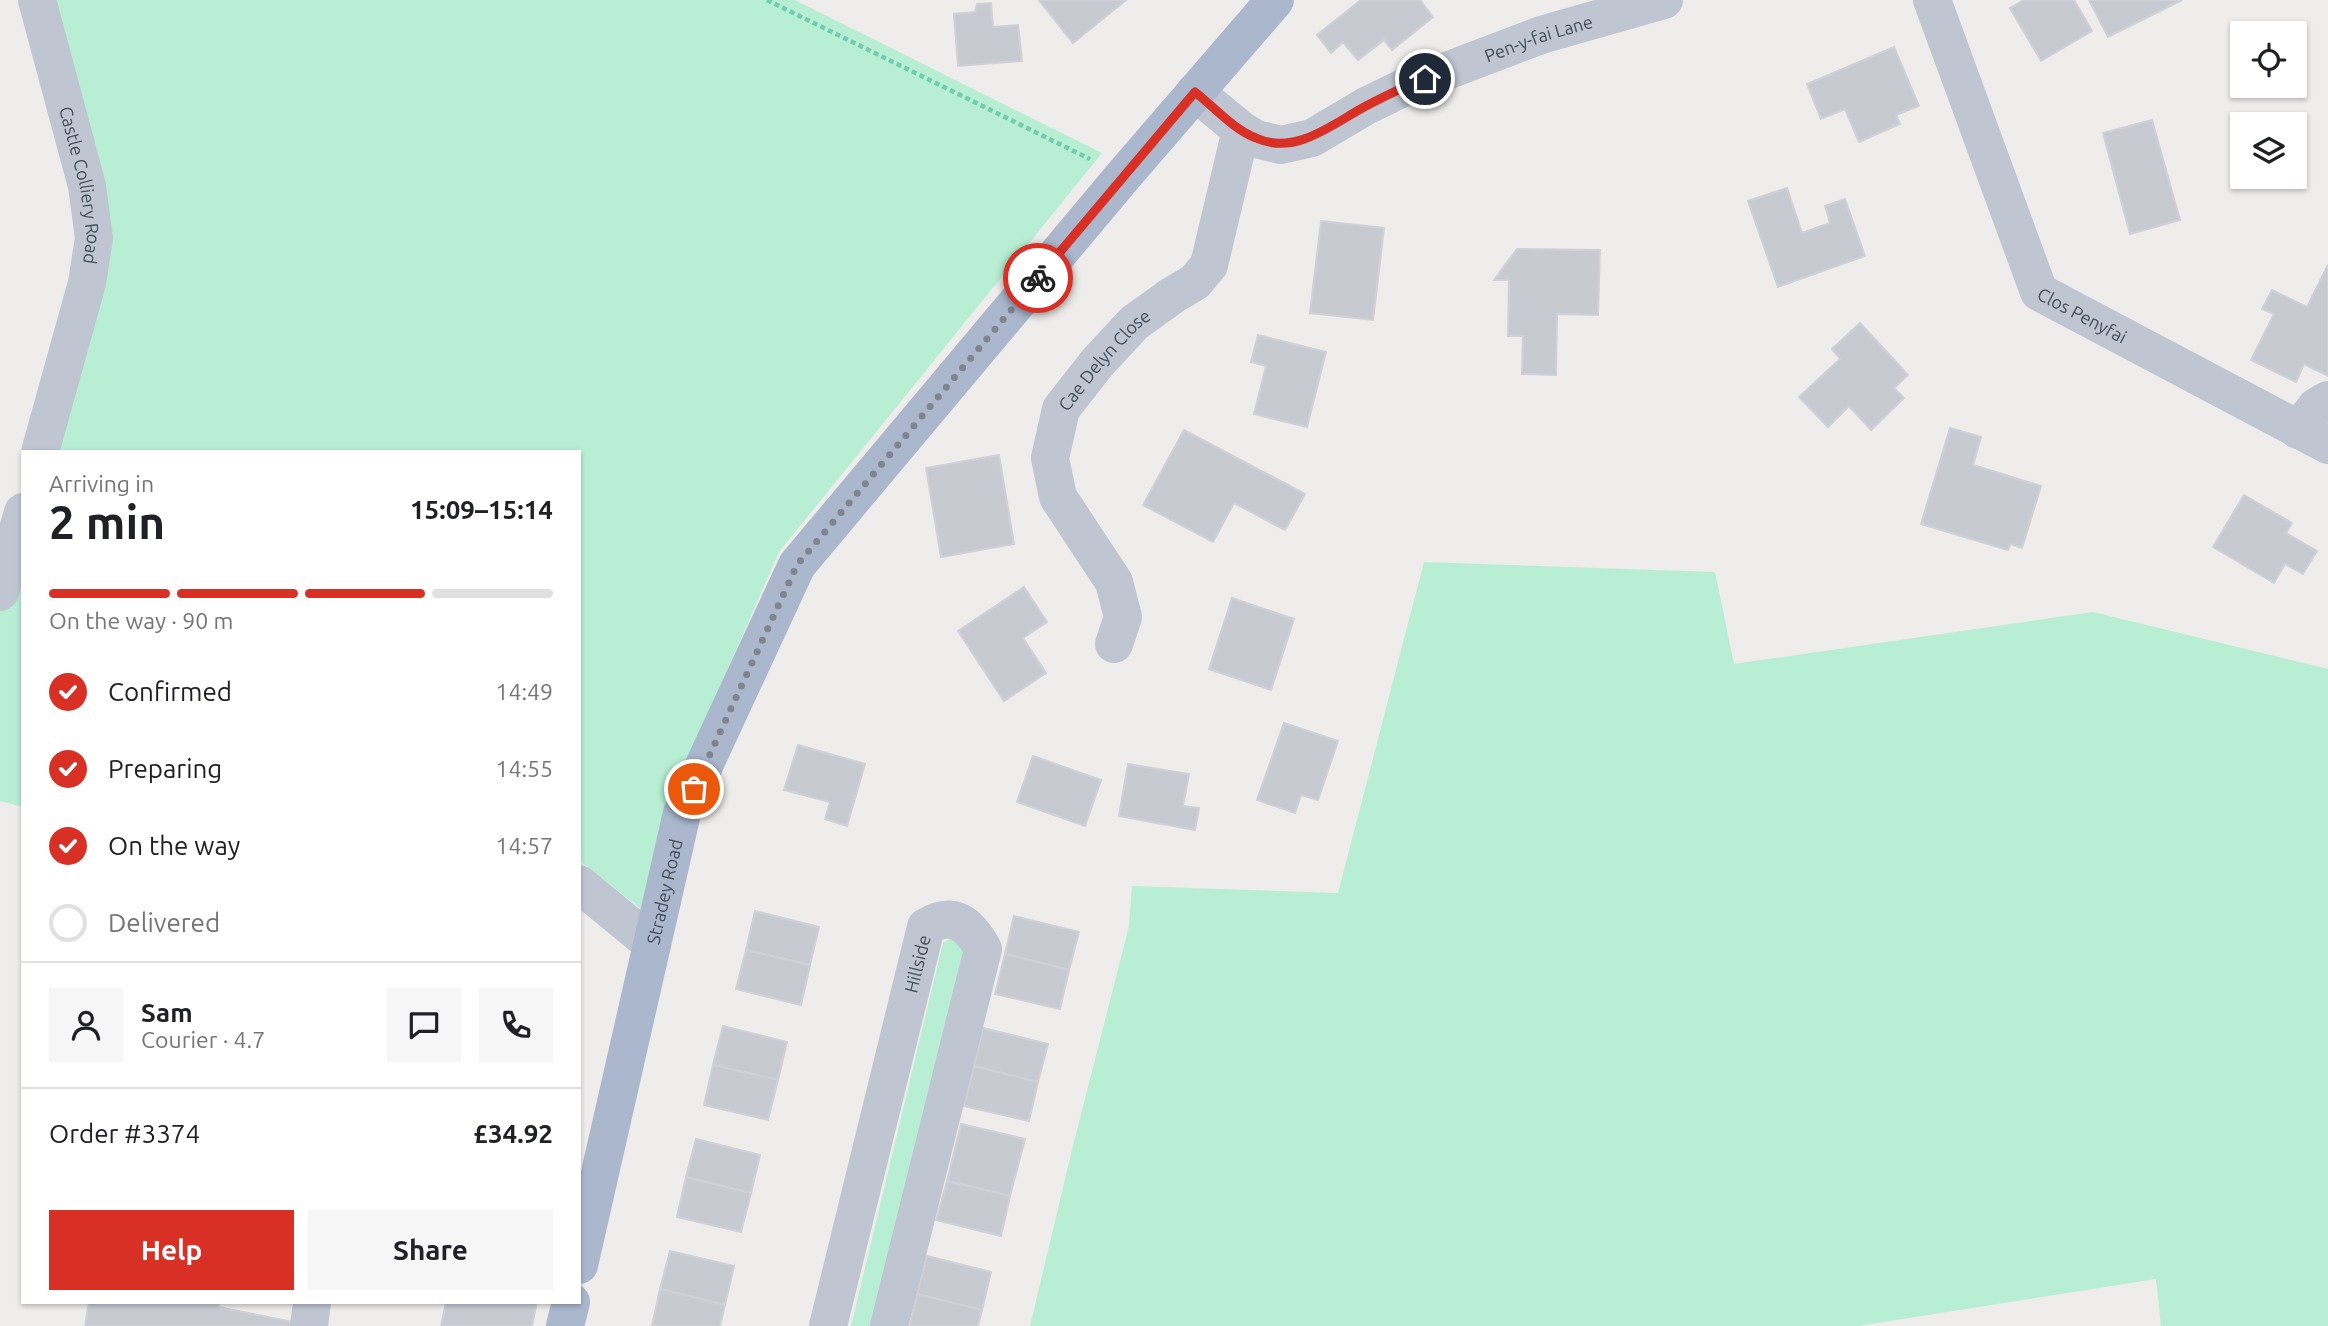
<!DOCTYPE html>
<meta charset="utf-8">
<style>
:root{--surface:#fff;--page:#f6f6f6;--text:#202124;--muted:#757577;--line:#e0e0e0;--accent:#d93025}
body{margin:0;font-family:Ubuntu,sans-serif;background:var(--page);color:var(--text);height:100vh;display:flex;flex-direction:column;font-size:26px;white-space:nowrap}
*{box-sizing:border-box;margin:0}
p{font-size:23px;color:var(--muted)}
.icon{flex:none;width:38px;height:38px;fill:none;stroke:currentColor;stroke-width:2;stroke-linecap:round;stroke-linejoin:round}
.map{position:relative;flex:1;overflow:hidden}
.side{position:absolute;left:21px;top:450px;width:560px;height:854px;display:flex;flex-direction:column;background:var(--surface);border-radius:0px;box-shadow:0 2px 5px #0004}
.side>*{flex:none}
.tools{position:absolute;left:2230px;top:21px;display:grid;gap:14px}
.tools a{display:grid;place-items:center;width:77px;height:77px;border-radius:0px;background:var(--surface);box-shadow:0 2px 5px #0004;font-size:35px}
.pin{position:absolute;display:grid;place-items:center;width:60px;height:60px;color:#fff;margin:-30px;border:4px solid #fff;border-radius:50%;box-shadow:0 2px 7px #0007}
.courier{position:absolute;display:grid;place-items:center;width:70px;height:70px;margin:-35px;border:5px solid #d93025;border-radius:50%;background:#fff;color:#222;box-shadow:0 2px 9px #0007}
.head em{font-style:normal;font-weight:600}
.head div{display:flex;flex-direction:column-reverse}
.head{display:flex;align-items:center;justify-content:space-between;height:119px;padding:0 28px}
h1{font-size:46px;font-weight:600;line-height:52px}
.bar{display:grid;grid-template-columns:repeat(4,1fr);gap:10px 7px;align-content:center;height:84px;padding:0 28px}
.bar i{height:9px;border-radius:5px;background:var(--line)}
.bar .current{background:var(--accent)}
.bar p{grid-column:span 4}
.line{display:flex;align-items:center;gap:18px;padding:0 28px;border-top:2px solid var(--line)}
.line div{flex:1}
.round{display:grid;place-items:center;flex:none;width:74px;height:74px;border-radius:0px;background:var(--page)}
ol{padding:0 28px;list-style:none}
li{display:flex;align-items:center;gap:21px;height:77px}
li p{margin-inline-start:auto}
li .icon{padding:7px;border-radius:50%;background:var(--accent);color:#fff;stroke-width:4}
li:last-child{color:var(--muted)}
li i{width:38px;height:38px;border:4px solid var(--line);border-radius:50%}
.button{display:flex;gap:14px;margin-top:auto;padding:14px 28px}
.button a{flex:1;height:80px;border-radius:0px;background:var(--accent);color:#fff;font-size:28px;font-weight:600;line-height:80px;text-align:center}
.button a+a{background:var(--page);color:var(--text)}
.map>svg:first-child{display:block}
</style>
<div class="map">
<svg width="2328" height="1326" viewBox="0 0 2328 1326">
<rect width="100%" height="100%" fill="#efecec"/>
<g fill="#b8efd4">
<path d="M 37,0 L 795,0 L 1102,153 L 779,552 L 667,808 L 645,912 L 579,860 L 579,452 L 40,451 L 87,283 Z"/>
<path d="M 23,512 L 23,807 L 0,801 L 0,592 Z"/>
<path d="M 1424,562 L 1715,572 L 1734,664 L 2093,612 L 2328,669 L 2328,1326 L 2161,1326 L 2156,1279 L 1858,1326 L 1030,1326 L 1072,1150 L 1129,926 L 1132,886 L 1338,893 Z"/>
<path d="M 951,938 L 965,943 L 876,1326 L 851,1326 L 943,943 Z"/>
</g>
<g fill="#c8cad2" stroke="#d0d1d8" stroke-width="2">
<path d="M 1039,0 L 1126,0 L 1073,43 Z"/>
<path d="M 1361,0 L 1420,0 L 1433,17 L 1392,50 L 1384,40 L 1358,60 L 1343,42 L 1331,53 L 1317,35 Z"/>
<path d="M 2024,0 L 2074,0 L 2092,31 L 2041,61 L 2010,8 Z"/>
<path d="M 2089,0 L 2182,0 L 2108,37 Z"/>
<path d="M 991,3 L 993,27 L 1018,25 L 1022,61 L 958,66 L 954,14 L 975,12 L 977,4 Z"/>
<path d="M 1894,47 L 1919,106 L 1896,115 L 1900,124 L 1859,142 L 1845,109 L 1821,119 L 1807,84 Z"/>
<path d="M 2152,120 L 2180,220 L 2130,234 L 2103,133 Z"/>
<path d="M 1787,188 L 1802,233 L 1830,223 L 1825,206 L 1845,199 L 1865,256 L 1778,287 L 1748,201 Z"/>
<path d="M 1321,221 L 1384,228 L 1373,320 L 1310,313 Z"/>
<path d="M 1517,249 L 1600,250 L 1598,315 L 1557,314 L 1556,375 L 1522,374 L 1523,336 L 1508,336 L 1509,280 L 1494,280 Z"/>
<path d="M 2328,265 L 2328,376 L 2304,364 L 2296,382 L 2251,360 L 2274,314 L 2262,309 L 2272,290 L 2307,307 Z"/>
<path d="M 1860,323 L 1908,375 L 1894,388 L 1904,398 L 1871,430 L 1849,406 L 1828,427 L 1799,397 L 1840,359 L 1832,349 Z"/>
<path d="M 1258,335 L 1326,352 L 1307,427 L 1254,414 L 1266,366 L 1251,362 Z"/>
<path d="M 1950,428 L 1981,437 L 1973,465 L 2041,486 L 2022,548 L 2010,544 L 2008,550 L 1921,524 Z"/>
<path d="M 1184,430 L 1305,494 L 1285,530 L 1234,503 L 1213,542 L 1143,505 Z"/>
<path d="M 999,455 L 1014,544 L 941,557 L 926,468 Z"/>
<path d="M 2244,495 L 2292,523 L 2286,533 L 2317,551 L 2303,574 L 2285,564 L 2274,583 L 2213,547 Z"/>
<path d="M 1024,587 L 1047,622 L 1023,638 L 1046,673 L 1004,701 L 958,631 Z"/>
<path d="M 1232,598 L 1294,619 L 1271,690 L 1209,669 Z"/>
<path d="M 1284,723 L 1338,741 L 1318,800 L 1301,795 L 1295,813 L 1257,800 Z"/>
<path d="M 798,745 L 865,764 L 847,826 L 825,819 L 830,802 L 784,790 Z"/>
<path d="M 1033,756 L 1101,780 L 1085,826 L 1017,802 Z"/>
<path d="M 1128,764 L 1189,774 L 1183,806 L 1199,808 L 1195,830 L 1119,816 Z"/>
<path d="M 755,911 L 819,927 L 810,965 L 746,950 Z"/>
<path d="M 1014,916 L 1079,932 L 1069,970 L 1005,954 Z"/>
<path d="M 746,950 L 810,965 L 801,1005 L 736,989 Z"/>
<path d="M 1005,954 L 1069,970 L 1060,1009 L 995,994 Z"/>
<path d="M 723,1026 L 787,1042 L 778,1080 L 713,1065 Z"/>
<path d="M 983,1028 L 1048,1044 L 1038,1082 L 974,1066 Z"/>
<path d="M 713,1065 L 778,1080 L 768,1120 L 704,1105 Z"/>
<path d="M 974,1066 L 1038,1082 L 1029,1121 L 964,1106 Z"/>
<path d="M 961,1124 L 1025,1139 L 1010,1196 L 947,1181 Z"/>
<path d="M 696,1139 L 760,1155 L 751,1193 L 686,1177 Z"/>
<path d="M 686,1177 L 751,1193 L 741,1232 L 677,1217 Z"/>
<path d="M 947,1181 L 1010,1196 L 1001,1236 L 936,1220 Z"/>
<path d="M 670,1251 L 734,1266 L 725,1305 L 660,1289 Z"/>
<path d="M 927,1256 L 991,1272 L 982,1310 L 917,1294 Z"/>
<path d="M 660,1289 L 725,1305 L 720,1326 L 652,1326 Z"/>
<path d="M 917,1294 L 982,1310 L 978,1326 L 910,1326 Z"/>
<path d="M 89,1302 L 220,1302 L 218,1307 L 303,1324 L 302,1326 L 85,1326 Z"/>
<path d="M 446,1302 L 537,1302 L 532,1326 L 441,1326 Z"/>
</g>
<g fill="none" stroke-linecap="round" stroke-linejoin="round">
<path stroke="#6fceab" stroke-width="4.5" stroke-dasharray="5 3.5" stroke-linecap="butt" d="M 767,0 L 1090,159"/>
<g stroke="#bfc6d2" stroke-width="38">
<path id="s1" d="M 37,0 L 87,186 L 94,238 L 87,283 L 40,452"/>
<path id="s2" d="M 1932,0 L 2039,292 L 2328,445"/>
<path id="s3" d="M 1195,92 L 1241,130 L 1256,139 L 1281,145 L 1312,138 L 1366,106 L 1407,86 L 1541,35 L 1664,0"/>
<path d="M 2298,430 L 2316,407 L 2328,400"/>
<path d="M 0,592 L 23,512"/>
<path id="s4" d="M 1114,644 L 1123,617 L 1114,582 L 1058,497 L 1050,458 L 1061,409 L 1097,363 L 1134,323 L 1173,295 L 1195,282 L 1209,265 L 1241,130"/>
<path d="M 579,884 L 652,944"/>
<path d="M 309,1326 L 312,1302"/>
<path id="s5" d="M 828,1326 L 926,927 C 954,910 969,924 983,949 L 889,1326"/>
</g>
<g stroke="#aab7cd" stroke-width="38">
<path id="s6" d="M 579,1265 L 682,813 L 797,565 L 1124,175 L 1275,0"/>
<path d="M 565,1326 L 571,1302"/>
</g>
</g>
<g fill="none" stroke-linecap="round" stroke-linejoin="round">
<path stroke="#80858d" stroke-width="7" stroke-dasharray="0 12.6" d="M 694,789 L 797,565 L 1038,278"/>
<path stroke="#d93025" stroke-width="9" d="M 1038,278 L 1195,92 C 1214,107 1233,129 1256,138 C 1296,156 1332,124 1366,106 C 1385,96 1405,86 1425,79"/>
</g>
<g text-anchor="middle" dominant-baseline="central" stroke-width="5" stroke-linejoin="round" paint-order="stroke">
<g font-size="18" fill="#444d5a" stroke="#fff">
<text stroke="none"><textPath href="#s3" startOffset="383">Pen-y-fai Lane</textPath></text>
<text stroke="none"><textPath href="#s1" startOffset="191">Castle Colliery Road</textPath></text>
<text stroke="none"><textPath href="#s2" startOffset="360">Clos Penyfai</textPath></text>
<text stroke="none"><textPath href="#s4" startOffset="322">Cae Delyn Close</textPath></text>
<text stroke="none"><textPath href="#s6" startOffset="383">Stradey Road</textPath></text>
<text stroke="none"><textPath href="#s5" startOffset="373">Hillside</textPath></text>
</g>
</g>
</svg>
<div class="tools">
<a><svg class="icon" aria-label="locate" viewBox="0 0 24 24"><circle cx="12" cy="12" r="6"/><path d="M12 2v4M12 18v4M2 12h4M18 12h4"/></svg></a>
<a><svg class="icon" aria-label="layers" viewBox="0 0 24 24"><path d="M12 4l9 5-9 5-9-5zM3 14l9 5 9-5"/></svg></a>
</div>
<div class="pin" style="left:694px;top:789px;background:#ea580c"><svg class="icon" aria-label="bag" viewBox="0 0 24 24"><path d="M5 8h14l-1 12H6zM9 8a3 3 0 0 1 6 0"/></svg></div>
<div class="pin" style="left:1425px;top:79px;background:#1f2937"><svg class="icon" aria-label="home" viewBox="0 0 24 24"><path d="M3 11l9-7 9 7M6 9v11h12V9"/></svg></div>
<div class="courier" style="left:1038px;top:278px"><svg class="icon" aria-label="bike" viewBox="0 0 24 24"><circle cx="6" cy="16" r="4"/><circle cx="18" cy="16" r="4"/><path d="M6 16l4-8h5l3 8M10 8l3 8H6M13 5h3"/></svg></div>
<section class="side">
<div class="head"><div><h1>2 min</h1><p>Arriving in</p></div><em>15:09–15:14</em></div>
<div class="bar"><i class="current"></i><i class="current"></i><i class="current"></i><i></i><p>On the way · 90 m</p></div>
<ol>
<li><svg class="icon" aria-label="check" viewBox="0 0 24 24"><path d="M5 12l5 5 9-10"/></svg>Confirmed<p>14:49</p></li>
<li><svg class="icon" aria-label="check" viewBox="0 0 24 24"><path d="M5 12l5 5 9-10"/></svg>Preparing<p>14:55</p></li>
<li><svg class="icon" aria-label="check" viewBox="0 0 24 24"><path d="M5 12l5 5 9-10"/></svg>On the way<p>14:57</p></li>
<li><i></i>Delivered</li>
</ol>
<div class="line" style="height:126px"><a class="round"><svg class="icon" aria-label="person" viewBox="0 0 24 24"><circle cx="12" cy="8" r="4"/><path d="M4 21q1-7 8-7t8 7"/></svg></a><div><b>Sam</b><p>Courier · 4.7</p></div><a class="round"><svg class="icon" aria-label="chat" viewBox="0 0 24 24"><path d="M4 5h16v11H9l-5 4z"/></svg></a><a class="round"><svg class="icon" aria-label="phone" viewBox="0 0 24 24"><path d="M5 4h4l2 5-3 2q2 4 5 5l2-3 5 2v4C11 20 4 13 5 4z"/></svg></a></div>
<div class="line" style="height:91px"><div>Order #3374</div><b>£34.92</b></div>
<div class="button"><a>Help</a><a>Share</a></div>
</section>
</div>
